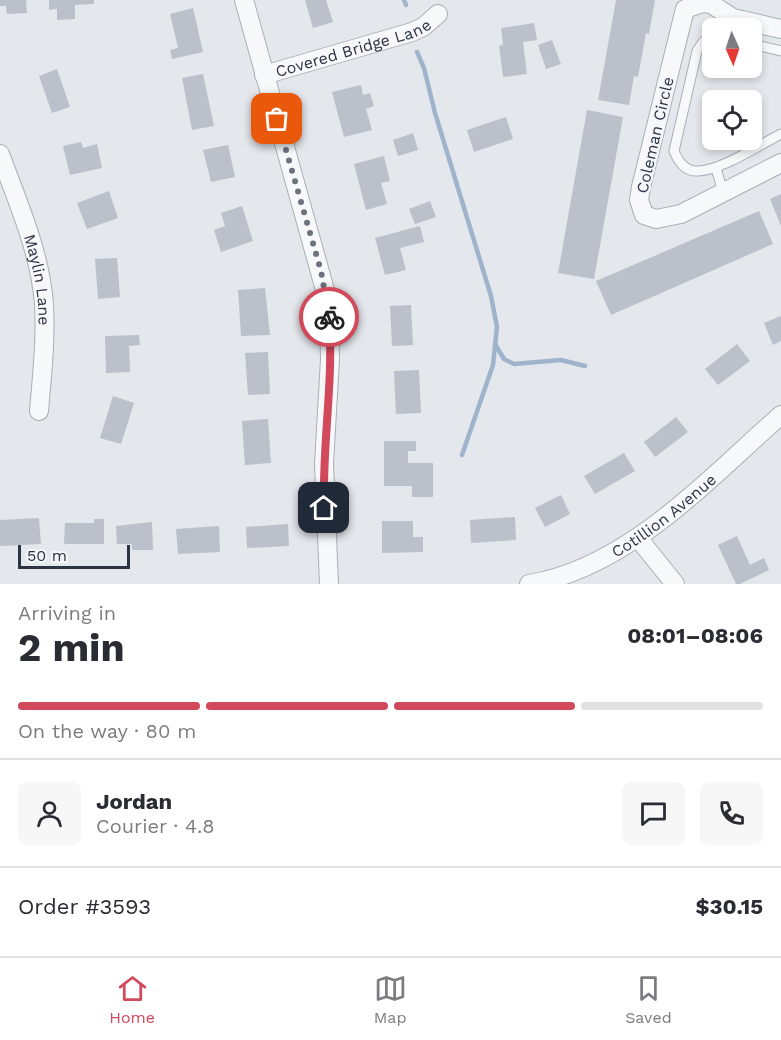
<!DOCTYPE html>
<meta charset="utf-8">
<style>
:root{--surface:#fff;--page:#f7f7f7;--text:#2b2b33;--muted:#7c7c81;--line:#e1e1e2;--accent:#d1495b}
body{margin:0;font-family:"Work Sans",sans-serif;background:var(--page);color:var(--text);height:100vh;display:flex;flex-direction:column;font-size:22px;white-space:nowrap}
*{box-sizing:border-box;margin:0}
p{font-size:20px;color:var(--muted)}
.icon{flex:none;width:33px;height:33px;fill:none;stroke:currentColor;stroke-width:2;stroke-linecap:round;stroke-linejoin:round}
.map{position:relative;height:584px;overflow:hidden}
.drawer{display:flex;flex-direction:column;background:var(--surface);flex:1}
.drawer>*{flex:none}
.needle{width:39px;rotate:177deg}
.buttons{position:absolute;left:702px;top:18px;display:grid;gap:12px}
.buttons a{display:grid;place-items:center;width:60px;height:60px;border-radius:9px;background:var(--surface);box-shadow:0 3px 9px #0003;font-size:30px}
.scale{position:absolute;left:18px;bottom:15px;width:112px;box-sizing:border-box;padding-left:6px;border:3px solid #2b3445;border-top:0;font-size:16px;line-height:21px;white-space:nowrap;color:#2b3445;-webkit-text-stroke:4px #f4f6f9;paint-order:stroke}
.pin{position:absolute;display:grid;place-items:center;width:51px;height:51px;color:#fff;margin:-26px;border-radius:12px;box-shadow:0 3px 9px #0006}
.courier{position:absolute;display:grid;place-items:center;width:60px;height:60px;margin:-30px;border:4px solid #d1495b;border-radius:50%;background:#fff;color:#222;box-shadow:0 2px 8px #0007}
.head em{font-style:normal;font-weight:700}
.head div{display:flex;flex-direction:column-reverse}
.head{display:flex;align-items:center;justify-content:space-between;height:102px;padding:0 18px}
h1{font-size:39px;font-weight:700;line-height:45px}
.bar{display:grid;grid-template-columns:repeat(4,1fr);gap:9px 6px;align-content:center;height:72px;padding:0 18px}
.bar i{height:8px;border-radius:4px;background:var(--line)}
.bar .selected{background:var(--accent)}
.bar p{grid-column:span 4}
.line{display:flex;align-items:center;gap:15px;padding:0 18px;border-top:2px solid var(--line)}
.line div{flex:1}
.round{display:grid;place-items:center;flex:none;width:63px;height:63px;border-radius:9px;background:var(--page)}
.menu{display:flex;justify-content:space-around;align-items:center;height:84px;border-top:2px solid var(--line);background:var(--surface);font-size:16px;color:var(--muted)}
.menu a{display:grid;justify-items:center;gap:3px}
.menu .selected{color:var(--accent)}
.map>svg:first-child{display:block}
</style>
<div class="map">
<svg width="781" height="584" viewBox="0 0 781 584">
<rect width="100%" height="100%" fill="#e4e7ec"/>
<g fill="none" stroke-linecap="round" stroke-linejoin="round">
<g stroke="#9fb4cc" stroke-width="4.5">
<path d="M 404,0 L 406,5"/>
<path d="M 417,52 L 424,68 L 435,113 L 491,296 L 497,327 L 493,365 L 462,455"/>
<path d="M 495,344 L 504,359 L 514,364 L 561,360 L 585,366"/>
</g>
</g>
<g fill="#bbc0ca">
<path d="M 0,0 L 26,0 L 27,13 L 7,14 L 6,6 L 0,6 Z"/>
<path d="M 49,0 L 94,0 L 94,4 L 75,5 L 75,19 L 57,20 L 57,9 L 49,10 Z"/>
<path d="M 305,0 L 326,0 L 333,22 L 313,28 Z"/>
<path d="M 616,0 L 655,0 L 649,34 L 646,33 L 638,77 L 634,76 L 629,105 L 598,100 Z"/>
<path d="M 193,8 L 203,52 L 172,59 L 170,50 L 178,48 L 170,14 Z"/>
<path d="M 534,23 L 537,40 L 523,42 L 527,74 L 503,77 L 499,46 L 503,45 L 501,28 Z"/>
<path d="M 552,40 L 561,64 L 546,69 L 538,45 Z"/>
<path d="M 57,69 L 70,107 L 52,113 L 39,76 Z"/>
<path d="M 203,74 L 214,126 L 192,130 L 182,78 Z"/>
<path d="M 361,85 L 363,95 L 370,93 L 374,106 L 366,109 L 372,130 L 344,137 L 332,92 Z"/>
<path d="M 587,110 L 623,117 L 594,279 L 558,273 Z"/>
<path d="M 710,111 L 712,112 L 712,139 L 703,137 Z"/>
<path d="M 506,117 L 513,139 L 474,152 L 467,130 Z"/>
<path d="M 413,133 L 418,150 L 398,156 L 393,140 Z"/>
<path d="M 81,142 L 83,148 L 97,144 L 102,168 L 70,175 L 63,146 Z"/>
<path d="M 228,145 L 235,177 L 211,182 L 203,150 Z"/>
<path d="M 384,156 L 390,181 L 381,183 L 387,204 L 366,210 L 354,164 Z"/>
<path d="M 109,191 L 118,218 L 87,229 L 77,203 Z"/>
<path d="M 781,194 L 781,226 L 770,199 Z"/>
<path d="M 430,201 L 436,217 L 415,224 L 409,209 Z"/>
<path d="M 242,206 L 253,241 L 221,252 L 214,230 L 225,226 L 221,213 Z"/>
<path d="M 759,211 L 773,244 L 611,315 L 596,281 Z"/>
<path d="M 420,226 L 424,242 L 400,248 L 406,270 L 385,275 L 375,238 Z"/>
<path d="M 117,258 L 120,297 L 98,299 L 95,259 Z"/>
<path d="M 265,288 L 270,335 L 241,336 L 238,290 Z"/>
<path d="M 411,305 L 413,345 L 392,346 L 390,306 Z"/>
<path d="M 781,316 L 781,341 L 773,345 L 764,323 Z"/>
<path d="M 139,335 L 140,345 L 129,346 L 130,372 L 106,373 L 105,336 Z"/>
<path d="M 737,344 L 750,361 L 718,385 L 705,369 Z"/>
<path d="M 268,352 L 270,394 L 248,395 L 245,353 Z"/>
<path d="M 419,370 L 421,413 L 396,414 L 394,371 Z"/>
<path d="M 113,396 L 134,403 L 121,444 L 100,438 Z"/>
<path d="M 676,417 L 688,432 L 655,457 L 644,442 Z"/>
<path d="M 268,419 L 271,463 L 245,465 L 242,421 Z"/>
<path d="M 384,441 L 416,441 L 416,451 L 408,451 L 408,463 L 433,463 L 433,497 L 412,497 L 412,486 L 384,486 Z"/>
<path d="M 624,453 L 635,471 L 595,494 L 584,476 Z"/>
<path d="M 561,495 L 570,514 L 545,527 L 535,508 Z"/>
<path d="M 515,517 L 516,540 L 471,543 L 470,520 Z"/>
<path d="M 39,518 L 41,544 L 0,546 L 0,520 Z"/>
<path d="M 94,519 L 104,519 L 104,544 L 64,544 L 65,523 L 94,523 Z"/>
<path d="M 382,521 L 413,521 L 413,537 L 423,537 L 423,552 L 382,553 Z"/>
<path d="M 152,522 L 153,550 L 132,550 L 132,544 L 117,544 L 116,526 Z"/>
<path d="M 288,524 L 289,546 L 247,548 L 246,527 Z"/>
<path d="M 219,526 L 220,552 L 178,554 L 176,529 Z"/>
<path d="M 737,536 L 750,565 L 764,558 L 769,570 L 740,584 L 736,584 L 718,545 Z"/>
</g>
<g fill="none" stroke-linecap="round" stroke-linejoin="round">
<g stroke="#a9aeb7" stroke-width="11">
<g id="lane">
<path d="M 712,36 L 703,42 L 697,51 L 674,151 C 678,161 685,172 698,171 C 720,171 761,144 781,134"/>
<path d="M 752,44 L 781,51"/>
<path d="M 716,168 L 723,192"/>
</g>
</g>
<g stroke="#a9aeb7" stroke-width="20">
<g id="street">
<path d="M 244,0 L 325,290 L 329,319 L 330,359 L 324,464 L 329,584"/>
<path d="M 781,29 L 733,18 L 711,4 L 703,3 L 685,9 L 641,187 L 639,200 L 644,215 L 656,219 L 681,214 L 781,163"/>
<path id="s1" d="M 264,75 L 412,32 L 423,27 L 438,14"/>
<path id="s2" d="M 0,154 C 18,203 40,252 44,304 C 46,340 42,375 39,411"/>
<path d="M 638,538 L 675,584"/>
<path id="s3" d="M 529,584 C 628,568 708,479 781,415"/>
</g>
</g>
<use href="#lane" stroke="#f7f8fa" stroke-width="9"/>
<use href="#street" stroke="#f7f8fa" stroke-width="18"/>
</g>
<g fill="none" stroke-linecap="round" stroke-linejoin="round">
<path stroke="#6c737f" stroke-width="6" stroke-dasharray="0 10.8" d="M 277,119 L 321,271 L 329,317"/>
<path stroke="#d1495b" stroke-width="8" d="M 324,508 C 322,444 334,381 329,317"/>
</g>
<g text-anchor="middle" dominant-baseline="central" stroke-width="4.5" stroke-linejoin="round" paint-order="stroke">
<g font-size="16" fill="#2b3445" stroke="#f4f6f9">
<text stroke="none"><textPath href="#s1" startOffset="93">Covered Bridge Lane</textPath></text>
<text transform="translate(655 135) rotate(-77)">Coleman Circle</text>
<text stroke="none"><textPath href="#s2" startOffset="132">Maylin Lane</textPath></text>
<text stroke="none"><textPath href="#s3" startOffset="153">Cotillion Avenue</textPath></text>
</g>
</g>
</svg>
<div class="buttons">
<a><svg class="needle" viewBox="-14 -14 28 28"><path d="M0-13l5 13h-10z" fill="#e53935"/><path d="M0 13l5-13h-10z" fill="#7c7c81"/></svg></a>
<a><svg class="icon" aria-label="locate" viewBox="0 0 24 24"><circle cx="12" cy="12" r="6"/><path d="M12 2v4M12 18v4M2 12h4M18 12h4"/></svg></a>
</div>
<div class="scale">50 m</div>
<div class="pin" style="left:277px;top:119px;background:#ea580c"><svg class="icon" aria-label="bag" viewBox="0 0 24 24"><path d="M5 8h14l-1 12H6zM9 8a3 3 0 0 1 6 0"/></svg></div>
<div class="pin" style="left:324px;top:508px;background:#1f2937"><svg class="icon" aria-label="home" viewBox="0 0 24 24"><path d="M3 11l9-7 9 7M6 9v11h12V9"/></svg></div>
<div class="courier" style="left:329px;top:317px"><svg class="icon" aria-label="bike" viewBox="0 0 24 24"><circle cx="6" cy="16" r="4"/><circle cx="18" cy="16" r="4"/><path d="M6 16l4-8h5l3 8M10 8l3 8H6M13 5h3"/></svg></div>
</div>
<section class="drawer">
<div class="head"><div><h1>2 min</h1><p>Arriving in</p></div><em>08:01–08:06</em></div>
<div class="bar"><i class="selected"></i><i class="selected"></i><i class="selected"></i><i></i><p>On the way · 80 m</p></div>
<div class="line" style="height:108px"><a class="round"><svg class="icon" aria-label="person" viewBox="0 0 24 24"><circle cx="12" cy="8" r="4"/><path d="M4 21q1-7 8-7t8 7"/></svg></a><div><b>Jordan</b><p>Courier · 4.8</p></div><a class="round"><svg class="icon" aria-label="chat" viewBox="0 0 24 24"><path d="M4 5h16v11H9l-5 4z"/></svg></a><a class="round"><svg class="icon" aria-label="phone" viewBox="0 0 24 24"><path d="M5 4h4l2 5-3 2q2 4 5 5l2-3 5 2v4C11 20 4 13 5 4z"/></svg></a></div>
<div class="line" style="height:78px"><div>Order #3593</div><b>$30.15</b></div>
</section>
<nav class="menu">
<a class="selected"><svg class="icon" aria-label="home" viewBox="0 0 24 24"><path d="M3 11l9-7 9 7M6 9v11h12V9"/></svg>Home</a>
<a><svg class="icon" aria-label="map" viewBox="0 0 24 24"><path d="M3 6l6-2 6 2 6-2v14l-6 2-6-2-6 2zM9 4v14M15 6v14"/></svg>Map</a>
<a><svg class="icon" aria-label="saved" viewBox="0 0 24 24"><path d="M7 4h10v16l-5-4-5 4z"/></svg>Saved</a>
</nav>
